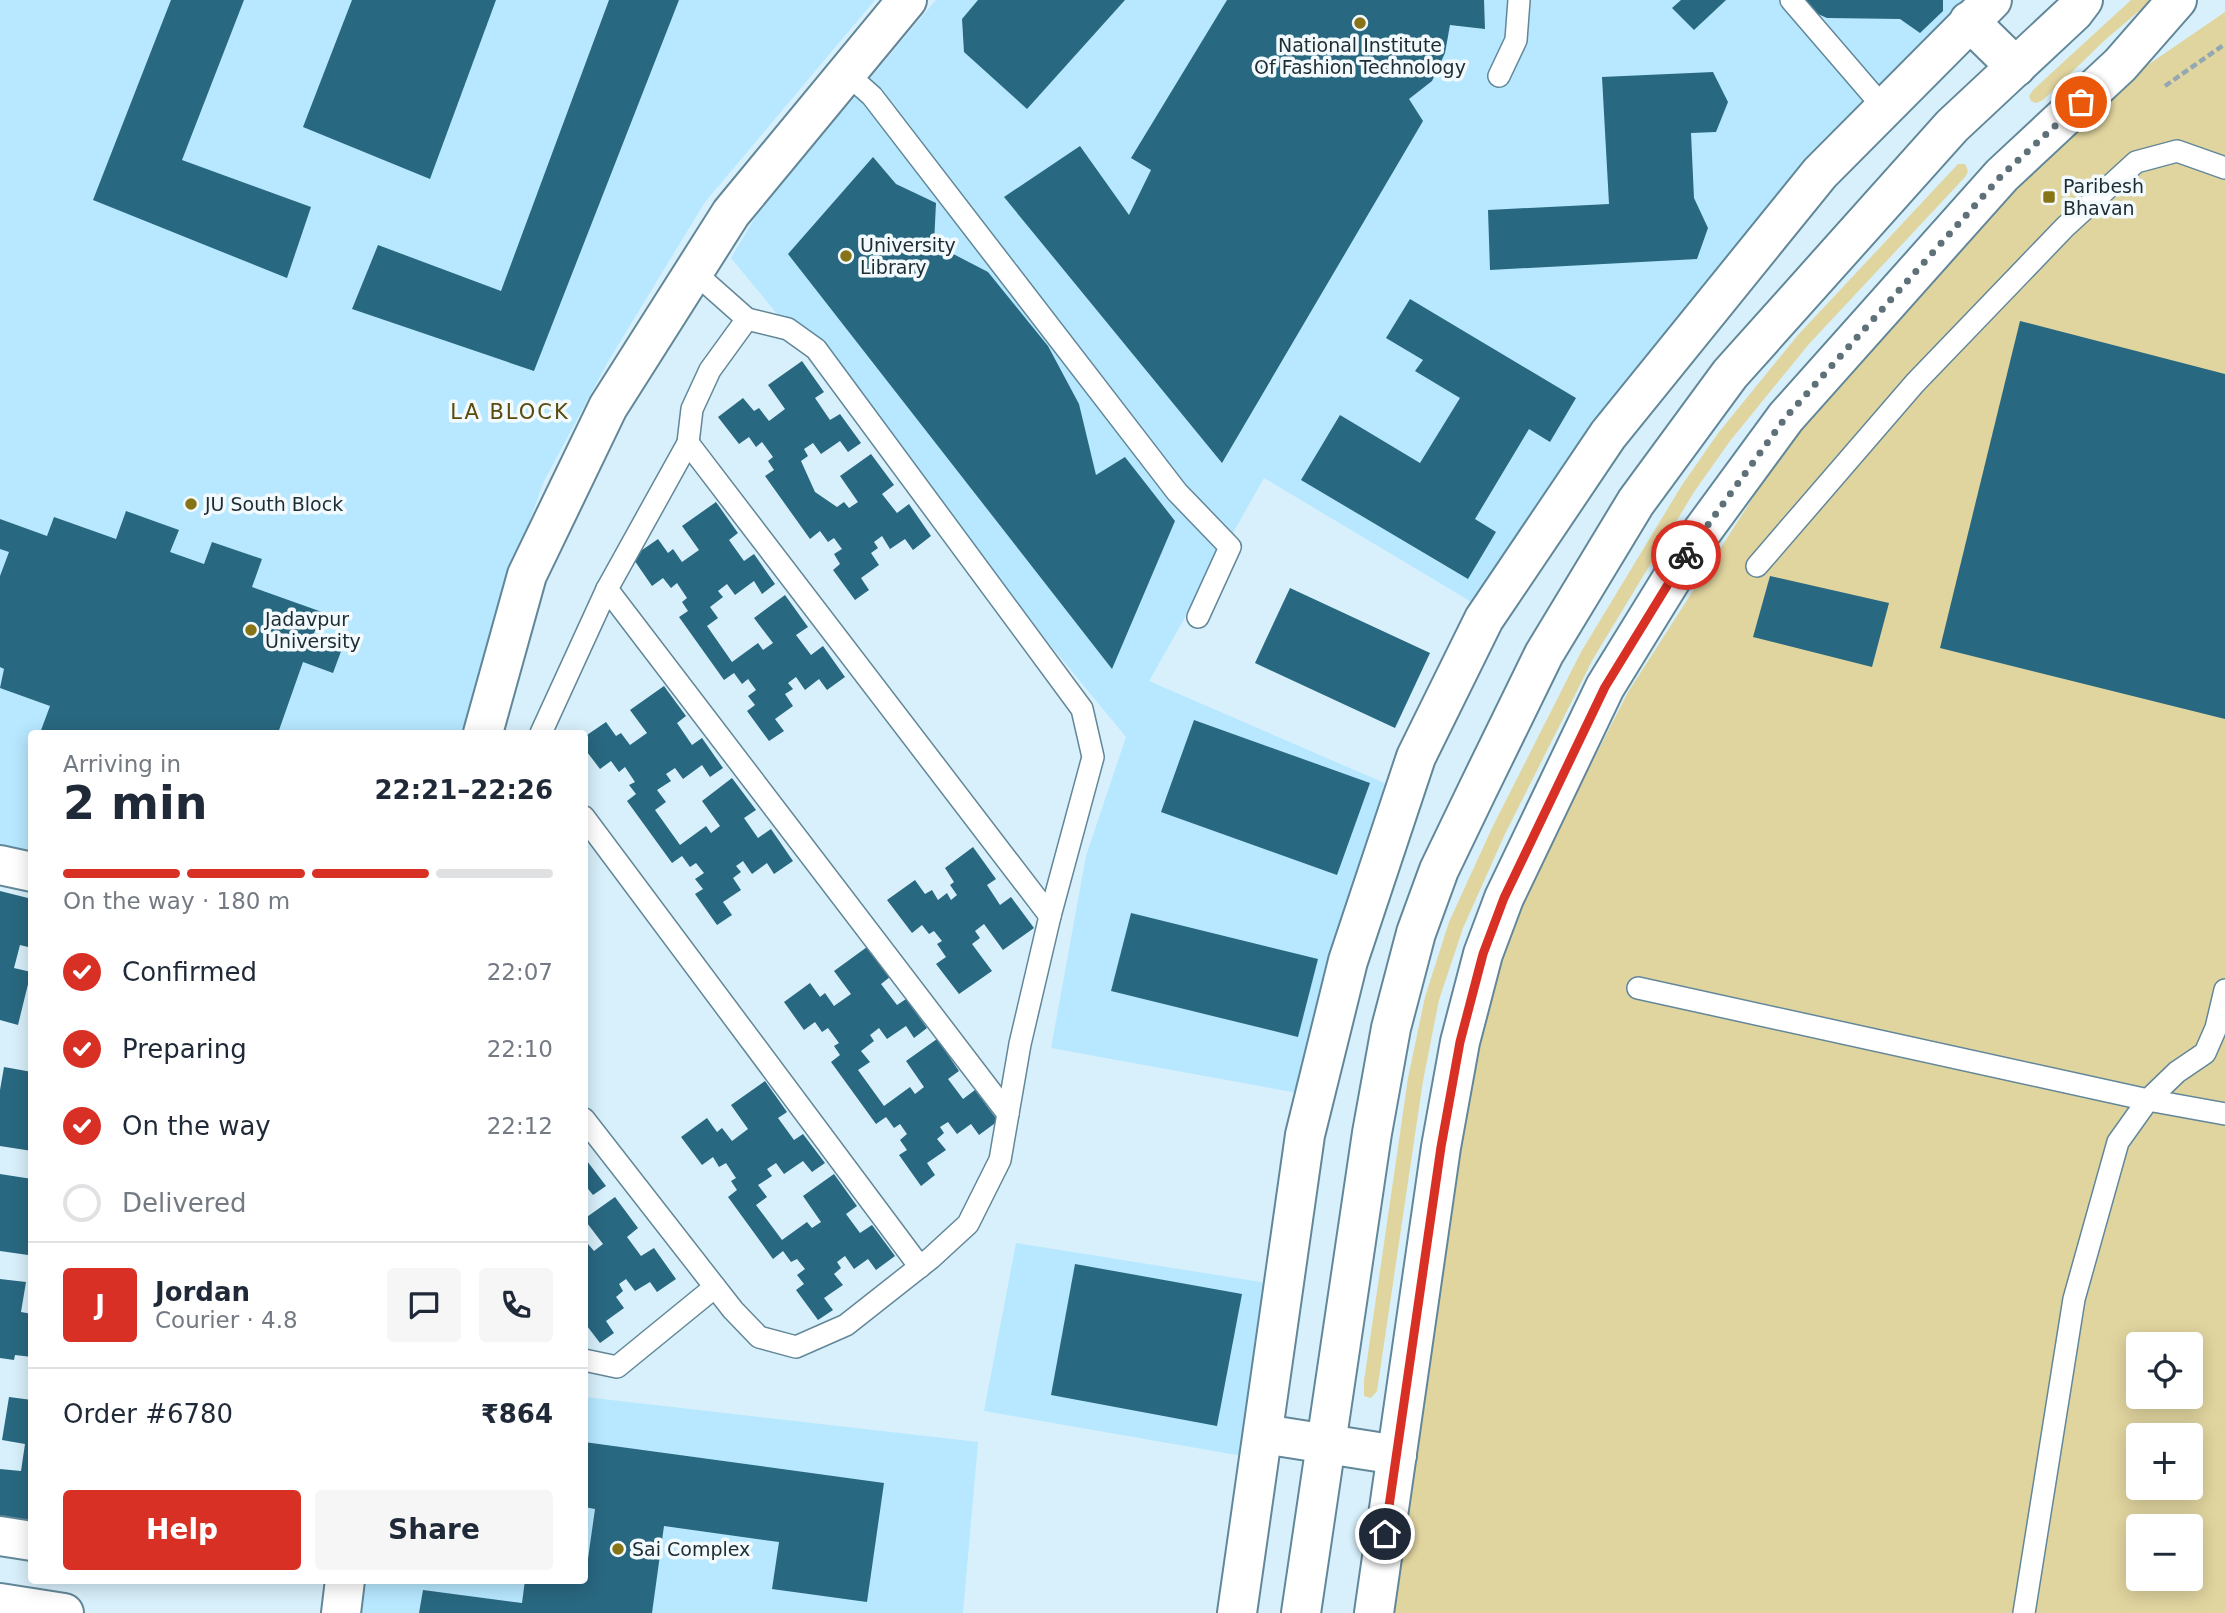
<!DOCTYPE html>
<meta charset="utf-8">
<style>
:root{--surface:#fff;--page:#f6f6f7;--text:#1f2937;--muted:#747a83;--line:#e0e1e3;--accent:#d93025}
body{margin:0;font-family:"DejaVu Sans",sans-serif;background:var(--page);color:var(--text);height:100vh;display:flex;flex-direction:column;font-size:26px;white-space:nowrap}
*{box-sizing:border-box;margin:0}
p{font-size:23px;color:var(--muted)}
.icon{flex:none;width:38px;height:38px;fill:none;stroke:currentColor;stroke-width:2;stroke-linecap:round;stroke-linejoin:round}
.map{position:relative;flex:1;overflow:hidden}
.details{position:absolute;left:28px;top:730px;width:560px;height:854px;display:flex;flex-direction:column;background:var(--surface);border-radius:7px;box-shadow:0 4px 18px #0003}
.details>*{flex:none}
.buttons{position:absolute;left:2126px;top:1332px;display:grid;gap:14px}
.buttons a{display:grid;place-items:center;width:77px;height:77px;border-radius:7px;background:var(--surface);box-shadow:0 4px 18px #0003;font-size:35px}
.pin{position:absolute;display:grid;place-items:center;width:60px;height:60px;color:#fff;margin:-30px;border:4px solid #fff;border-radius:50%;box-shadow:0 2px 7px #0007}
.courier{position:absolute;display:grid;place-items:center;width:70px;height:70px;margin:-35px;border:5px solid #d93025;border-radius:50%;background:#fff;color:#222;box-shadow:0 2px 9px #0007}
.summary em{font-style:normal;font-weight:700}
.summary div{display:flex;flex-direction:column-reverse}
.summary{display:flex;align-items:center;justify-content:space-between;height:119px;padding:0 35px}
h1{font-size:46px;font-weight:700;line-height:52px}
.bar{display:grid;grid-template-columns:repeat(4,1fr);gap:10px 7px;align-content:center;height:84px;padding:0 35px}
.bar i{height:9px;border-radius:5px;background:var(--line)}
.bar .current{background:var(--accent)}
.bar p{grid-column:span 4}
.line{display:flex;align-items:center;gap:18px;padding:0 35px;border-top:2px solid var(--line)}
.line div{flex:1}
.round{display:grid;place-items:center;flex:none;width:74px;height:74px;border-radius:7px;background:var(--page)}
ol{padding:0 35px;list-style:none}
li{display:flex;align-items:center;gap:21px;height:77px}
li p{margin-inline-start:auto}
li .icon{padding:7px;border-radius:50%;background:var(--accent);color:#fff;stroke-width:4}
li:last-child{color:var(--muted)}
li i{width:38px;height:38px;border:4px solid var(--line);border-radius:50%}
.cta{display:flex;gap:14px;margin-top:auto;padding:14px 35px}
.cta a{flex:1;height:80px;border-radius:7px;background:var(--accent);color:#fff;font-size:28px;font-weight:700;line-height:80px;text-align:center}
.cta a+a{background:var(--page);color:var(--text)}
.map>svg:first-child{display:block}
</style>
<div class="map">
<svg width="2225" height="1613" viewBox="0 0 2225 1613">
<rect width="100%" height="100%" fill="#d8f0fb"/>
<g fill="#b7e8ff">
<path d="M 0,0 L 875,0 L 705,202 L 609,360 L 544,481 L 527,528 L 478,733 L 32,733 L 31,868 L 0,861 Z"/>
<path d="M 936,0 L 1976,0 L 1480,607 L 1264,478 L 1149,681 L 1389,785 L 1303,1094 L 1051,1048 L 1086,856 L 1126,737 L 731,258 L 760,209 Z"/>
<path d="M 1016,1243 L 1273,1284 L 1248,1457 L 984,1411 Z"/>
<path d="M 585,1397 L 978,1442 L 963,1613 L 358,1613 L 362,1580 L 584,1580 Z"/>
</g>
<g fill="#e1d59f" fill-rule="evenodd">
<path d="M 2131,0 L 2152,0 L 2105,40 L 2043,100 L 2036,103 L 2031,101 L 2029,96 L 2033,90 Z"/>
<path d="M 2225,12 L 2225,1613 L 1390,1613 L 1443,1248 L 1484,1016 L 1507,929 L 1628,692 L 1783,451 L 1897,321 L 2019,185 L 2136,73 ZM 2138,1344 L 2191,1344 L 2191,1396 L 2138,1396 ZM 2138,1435 L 2191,1435 L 2191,1488 L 2138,1488 ZM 2138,1526 L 2191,1526 L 2191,1578 L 2138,1578 Z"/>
<path d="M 1958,164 L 1965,164 L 1968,171 L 1966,176 L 1809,344 L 1730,441 L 1694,492 L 1593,659 L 1505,834 L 1463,928 L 1439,1000 L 1423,1081 L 1377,1391 L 1371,1398 L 1364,1396 L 1364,1381 L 1408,1078 L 1425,997 L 1449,922 L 1492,828 L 1581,652 L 1682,485 L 1719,432 L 1798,335 Z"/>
</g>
<g fill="#296881">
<path d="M 171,0 L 244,0 L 182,160 L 311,207 L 287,278 L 93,200 Z"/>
<path d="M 352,0 L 496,0 L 430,179 L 303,127 Z"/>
<path d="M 609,0 L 679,0 L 534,371 L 352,309 L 378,245 L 501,291 Z"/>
<path d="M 978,0 L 1125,0 L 1027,109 L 964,52 L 962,19 Z"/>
<path d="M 1227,0 L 1484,0 L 1485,29 L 1450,25 L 1445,53 L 1432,81 L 1409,99 L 1423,121 L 1222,463 L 1004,197 L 1080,146 L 1129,215 L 1151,170 L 1131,158 Z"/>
<path d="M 1681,0 L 1726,0 L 1694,30 L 1672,8 Z"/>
<path d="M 1803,0 L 1943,0 L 1943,11 L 1920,33 L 1900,19 L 1827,18 L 1811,11 Z"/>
<path d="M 1713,72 L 1728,102 L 1716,132 L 1691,133 L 1694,198 L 1708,228 L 1697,259 L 1490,270 L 1488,210 L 1609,204 L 1602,77 Z"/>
<path d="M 873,157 L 896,184 L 936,203 L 934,244 L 988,272 L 1048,346 L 1079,404 L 1096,475 L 1125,457 L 1175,521 L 1112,669 L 788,254 Z"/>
<path d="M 1410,299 L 1576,398 L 1550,442 L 1529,429 L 1475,519 L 1496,532 L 1468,579 L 1301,480 L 1340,415 L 1420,463 L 1460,398 L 1415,371 L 1423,360 L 1386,338 Z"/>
<path d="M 2020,321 L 2225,374 L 2225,719 L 1940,648 Z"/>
<path d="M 802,361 L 824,392 L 815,398 L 830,420 L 840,414 L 861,443 L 848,452 L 840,441 L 821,454 L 813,443 L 804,449 L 808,456 L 801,461 L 815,492 L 837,507 L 844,502 L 849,508 L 858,502 L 840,476 L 871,454 L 894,485 L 882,494 L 897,513 L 909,504 L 931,536 L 913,550 L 905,539 L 890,549 L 882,536 L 874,542 L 878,548 L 871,553 L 879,565 L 861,578 L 869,590 L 855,600 L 833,570 L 840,564 L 834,554 L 842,549 L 834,538 L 828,542 L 820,531 L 810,539 L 765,476 L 774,470 L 768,461 L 773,457 L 762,442 L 756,447 L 749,437 L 739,444 L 718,417 L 743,398 L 754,411 L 759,408 L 769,421 L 785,409 L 768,385 Z"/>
<path d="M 716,502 L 738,533 L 729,540 L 744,561 L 754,554 L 775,584 L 762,594 L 754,581 L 735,595 L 727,584 L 718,591 L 723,597 L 710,607 L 718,618 L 707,626 L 732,662 L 758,643 L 763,650 L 773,643 L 754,618 L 785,595 L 808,627 L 796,635 L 811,655 L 823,646 L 845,677 L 827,690 L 819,679 L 805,690 L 796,677 L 788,683 L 793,689 L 785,694 L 793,706 L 775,719 L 784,731 L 769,741 L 747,711 L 755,705 L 748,696 L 756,690 L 748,679 L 742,684 L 734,673 L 724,680 L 679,617 L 688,611 L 682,602 L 687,598 L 677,583 L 671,588 L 663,578 L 652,586 L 632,557 L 658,539 L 668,553 L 673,549 L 682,562 L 699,550 L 682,526 Z"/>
<path d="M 126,511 L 179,530 L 170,552 L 204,564 L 212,542 L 262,559 L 252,587 L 322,612 L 313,636 L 343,646 L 333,673 L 303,662 L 278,733 L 40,733 L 50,706 L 0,688 L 4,669 L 0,667 L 0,576 L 9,552 L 0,549 L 0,519 L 47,536 L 54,517 L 116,539 Z"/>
<path d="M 1770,576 L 1889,603 L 1872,667 L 1753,637 Z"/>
<path d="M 1290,588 L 1430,653 L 1395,728 L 1255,663 Z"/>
<path d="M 664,686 L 686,716 L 677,723 L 692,745 L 702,738 L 723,768 L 710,777 L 702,765 L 683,779 L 675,768 L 666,774 L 671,781 L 657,790 L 666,802 L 655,810 L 680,845 L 706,826 L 711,833 L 720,826 L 702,801 L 732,778 L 756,810 L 744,818 L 758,838 L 771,829 L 793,861 L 774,874 L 767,863 L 752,874 L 743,861 L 736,866 L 741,872 L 733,878 L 741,890 L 723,902 L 732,915 L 717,925 L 695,894 L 703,889 L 695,879 L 704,873 L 696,863 L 690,867 L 682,856 L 672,863 L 627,801 L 636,794 L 629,785 L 635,782 L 625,767 L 619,772 L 611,761 L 600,769 L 584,748 L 584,737 L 606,722 L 616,736 L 621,733 L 630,745 L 647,733 L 630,710 Z"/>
<path d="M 1194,720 L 1370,783 L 1337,875 L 1161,812 Z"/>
<path d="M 973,847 L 996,879 L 987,885 L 1000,905 L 1011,897 L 1034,928 L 1003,950 L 984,924 L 975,931 L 980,938 L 972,944 L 992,971 L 959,994 L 936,964 L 946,957 L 937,944 L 942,941 L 934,931 L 929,934 L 922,925 L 912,933 L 887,900 L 915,880 L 925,894 L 932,890 L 938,900 L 947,893 L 951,900 L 957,895 L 950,885 L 954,882 L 945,868 Z"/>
<path d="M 0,891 L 32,899 L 32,948 L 20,945 L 14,968 L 31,972 L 18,1025 L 0,1020 Z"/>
<path d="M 1131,913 L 1318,959 L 1298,1037 L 1111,991 Z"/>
<path d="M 867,947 L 890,977 L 881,984 L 897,1005 L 906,999 L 927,1028 L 914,1038 L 906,1026 L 887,1039 L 879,1028 L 870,1035 L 874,1041 L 861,1051 L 870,1062 L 858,1070 L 884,1106 L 910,1087 L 915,1094 L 924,1087 L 906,1061 L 937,1039 L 959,1071 L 948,1079 L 963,1099 L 975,1090 L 998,1121 L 979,1135 L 971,1124 L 957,1134 L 948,1122 L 940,1127 L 944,1133 L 937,1139 L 946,1150 L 927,1163 L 935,1175 L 921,1186 L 899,1155 L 907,1150 L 900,1140 L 907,1134 L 900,1124 L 894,1128 L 886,1117 L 876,1124 L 831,1062 L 840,1055 L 834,1046 L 839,1043 L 828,1028 L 822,1032 L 815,1022 L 804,1030 L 784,1002 L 810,983 L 820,997 L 825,993 L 834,1006 L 851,994 L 834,971 Z"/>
<path d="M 4,1067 L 32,1072 L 32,1151 L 0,1146 L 0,1090 Z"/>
<path d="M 765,1081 L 787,1112 L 778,1118 L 794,1140 L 803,1134 L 825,1163 L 812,1172 L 803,1161 L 784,1174 L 776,1163 L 767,1169 L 772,1176 L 758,1185 L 767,1197 L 756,1205 L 782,1240 L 807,1222 L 812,1228 L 821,1222 L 803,1196 L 834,1174 L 857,1206 L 846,1214 L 860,1233 L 872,1225 L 895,1256 L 876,1270 L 868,1259 L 854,1269 L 845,1256 L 837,1262 L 841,1268 L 834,1274 L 843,1285 L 824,1298 L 833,1310 L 818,1320 L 796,1290 L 804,1284 L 797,1275 L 805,1269 L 797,1259 L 791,1262 L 783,1251 L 773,1259 L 728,1197 L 737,1190 L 731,1181 L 736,1178 L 726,1163 L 719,1167 L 713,1157 L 702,1165 L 681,1137 L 707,1118 L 717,1132 L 722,1128 L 732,1141 L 748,1129 L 731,1105 Z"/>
<path d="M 584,1157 L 606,1186 L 593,1195 L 584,1184 Z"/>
<path d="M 0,1174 L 32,1179 L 32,1243 L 28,1255 L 0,1251 Z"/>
<path d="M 615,1197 L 638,1228 L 627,1237 L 641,1256 L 654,1248 L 676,1279 L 657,1292 L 650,1282 L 635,1291 L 626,1279 L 619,1284 L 623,1291 L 616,1297 L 624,1308 L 606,1321 L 614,1333 L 600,1343 L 584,1322 L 586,1291 L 584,1247 L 588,1244 L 594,1251 L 603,1244 L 584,1219 Z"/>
<path d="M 1075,1264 L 1242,1294 L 1217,1426 L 1051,1395 Z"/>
<path d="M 0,1279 L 26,1282 L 21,1312 L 32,1314 L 32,1357 L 15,1355 L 14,1360 L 0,1358 Z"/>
<path d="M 9,1397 L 32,1400 L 32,1524 L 0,1519 L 0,1469 L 21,1471 L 25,1444 L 2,1440 Z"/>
<path d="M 584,1442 L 884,1483 L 867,1602 L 772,1589 L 779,1542 L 664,1526 L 652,1613 L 419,1613 L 423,1590 L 522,1603 L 525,1580 L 585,1580 L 595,1509 L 584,1507 Z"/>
</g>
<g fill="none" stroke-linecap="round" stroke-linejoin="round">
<g stroke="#628799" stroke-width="24">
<g id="service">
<path d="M 1791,0 L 1884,108"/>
<path d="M 846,73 L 872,96 L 1177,492 L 1230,547 L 1198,617"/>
<path d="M 1499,76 L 1516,40 L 1519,0"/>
<path d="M 694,272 L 747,319"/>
<path d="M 688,443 L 1050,916"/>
<path d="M 1757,566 L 1915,383 L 2065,227 L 2136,162 L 2177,151 L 2225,168"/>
<path d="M 607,589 L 1008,1114"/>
<path d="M 541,733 L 607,589 L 688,443 L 692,409 L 710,370 L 747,319 L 788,329 L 816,349 L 1082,709 L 1093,757 L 1050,916 L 1020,1044 L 1000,1160 L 968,1224 L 931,1258 L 846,1325 L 796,1347 L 759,1337 L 733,1310 L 584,1119"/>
<path d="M 584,817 L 920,1267"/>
<path d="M 1638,988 L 2148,1100 L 2225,1114"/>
<path d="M 584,1360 L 617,1367 L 715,1287"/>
<path d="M 2024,1613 L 2074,1299 L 2118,1142 L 2148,1100 L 2177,1072 L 2205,1053 L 2216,1028 L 2225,990"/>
</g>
</g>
<g stroke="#628799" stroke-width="42">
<g id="minor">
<path d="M 1969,21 L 2016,67"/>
<path d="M 483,733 L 527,575 L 608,407 L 731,213 L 907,0"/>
<path d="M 0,865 L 32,872"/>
<path d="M 1264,1434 L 1397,1455"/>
<path d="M 0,1536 L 32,1541"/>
<path d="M 341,1613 L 345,1580"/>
<path d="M 1237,1613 L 1305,1135 L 1348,961 L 1416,757 L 1484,619 L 1608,435 L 1820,173 L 1992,0"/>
</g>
</g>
<g stroke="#628799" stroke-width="42">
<path id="tertiary" d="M 0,1603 L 64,1613"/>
</g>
<g stroke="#628799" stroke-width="42">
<g id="secondary">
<path d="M 1301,1613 L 1372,1133 L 1391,1028 L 1416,933 L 1439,870 L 1478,789 L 1544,654 L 1636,502 L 1730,374 L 1952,126 L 2074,12 L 2083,0"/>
<path d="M 1374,1613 L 1441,1147 L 1460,1042 L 1483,954 L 1504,898 L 1605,687 L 1695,541 L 1786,417 L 2002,175 L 2120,65 L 2177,0"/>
</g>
</g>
<path stroke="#93a8b2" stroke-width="4.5" stroke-dasharray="7 3.5" stroke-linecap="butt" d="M 2165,86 L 2225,44"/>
<use href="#service" stroke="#fff" stroke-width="21"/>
<use href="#minor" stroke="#fff" stroke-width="38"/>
<use href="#tertiary" stroke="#fff" stroke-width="38"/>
<use href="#secondary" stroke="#fff" stroke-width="38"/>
</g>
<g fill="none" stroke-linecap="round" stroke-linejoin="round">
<path stroke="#5e7179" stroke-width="7" stroke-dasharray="0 12.6" d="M 1686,555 L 1786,417 L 2002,175 L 2081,102"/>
<path stroke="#d93025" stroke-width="9" d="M 1385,1534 L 1441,1147 L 1460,1042 L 1483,954 L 1504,898 L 1605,687 L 1686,555"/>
</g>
<g fill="#877417" stroke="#f2fafe" stroke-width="2.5">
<circle cx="1360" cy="23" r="7"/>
<rect x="2042" y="190" width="14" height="14" rx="3.5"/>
<circle cx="846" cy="256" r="7"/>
<circle cx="191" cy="504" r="7"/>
<circle cx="251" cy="630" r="7"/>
<circle cx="618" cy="1549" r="7"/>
</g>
<g text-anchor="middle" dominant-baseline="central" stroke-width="7" stroke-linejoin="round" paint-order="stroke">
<g font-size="19" fill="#1c2c33" stroke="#f2fafe" text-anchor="start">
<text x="1360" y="45" text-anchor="middle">National Institute<tspan x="1360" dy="22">Of Fashion Technology</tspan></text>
<text x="2063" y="186">Paribesh<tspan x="2063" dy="22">Bhavan</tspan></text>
<text x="860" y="245">University<tspan x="860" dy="22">Library</tspan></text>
<text x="205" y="504">JU South Block</text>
<text x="265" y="619">Jadavpur<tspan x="265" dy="22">University</tspan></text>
<text x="632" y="1549">Sai Complex</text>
</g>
<g font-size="21" letter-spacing="2" fill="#584b0b" stroke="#f2fafe">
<text x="510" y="412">LA BLOCK</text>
</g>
</g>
</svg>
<div class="buttons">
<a><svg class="icon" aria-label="locate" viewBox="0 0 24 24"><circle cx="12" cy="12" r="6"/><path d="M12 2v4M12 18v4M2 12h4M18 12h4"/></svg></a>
<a>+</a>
<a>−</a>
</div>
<div class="pin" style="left:2081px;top:102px;background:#ea580c"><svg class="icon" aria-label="bag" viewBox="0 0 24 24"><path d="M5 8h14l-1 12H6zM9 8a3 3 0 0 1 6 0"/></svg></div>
<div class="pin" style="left:1385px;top:1534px;background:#1f2937"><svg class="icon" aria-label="home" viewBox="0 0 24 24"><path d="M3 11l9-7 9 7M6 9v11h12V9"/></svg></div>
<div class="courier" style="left:1686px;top:555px"><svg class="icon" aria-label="bike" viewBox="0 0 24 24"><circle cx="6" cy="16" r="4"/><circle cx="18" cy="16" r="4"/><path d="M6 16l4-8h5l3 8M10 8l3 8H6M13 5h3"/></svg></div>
<section class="details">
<div class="summary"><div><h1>2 min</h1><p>Arriving in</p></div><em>22:21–22:26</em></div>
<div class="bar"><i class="current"></i><i class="current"></i><i class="current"></i><i></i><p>On the way · 180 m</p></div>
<ol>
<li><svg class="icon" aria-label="check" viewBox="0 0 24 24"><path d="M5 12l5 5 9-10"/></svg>Confirmed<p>22:07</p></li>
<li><svg class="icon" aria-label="check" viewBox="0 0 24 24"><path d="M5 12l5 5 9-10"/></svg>Preparing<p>22:10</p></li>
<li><svg class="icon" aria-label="check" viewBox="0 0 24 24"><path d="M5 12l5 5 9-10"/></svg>On the way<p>22:12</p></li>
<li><i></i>Delivered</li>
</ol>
<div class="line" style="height:126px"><b class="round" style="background:var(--accent);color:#fff">J</b><div><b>Jordan</b><p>Courier · 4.8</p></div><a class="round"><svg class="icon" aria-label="chat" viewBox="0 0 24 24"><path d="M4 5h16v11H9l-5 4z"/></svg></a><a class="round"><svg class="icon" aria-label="phone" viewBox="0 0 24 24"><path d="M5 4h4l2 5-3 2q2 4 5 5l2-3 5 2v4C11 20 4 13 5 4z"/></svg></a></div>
<div class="line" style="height:91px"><div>Order #6780</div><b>₹864</b></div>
<div class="cta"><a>Help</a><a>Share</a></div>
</section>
</div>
